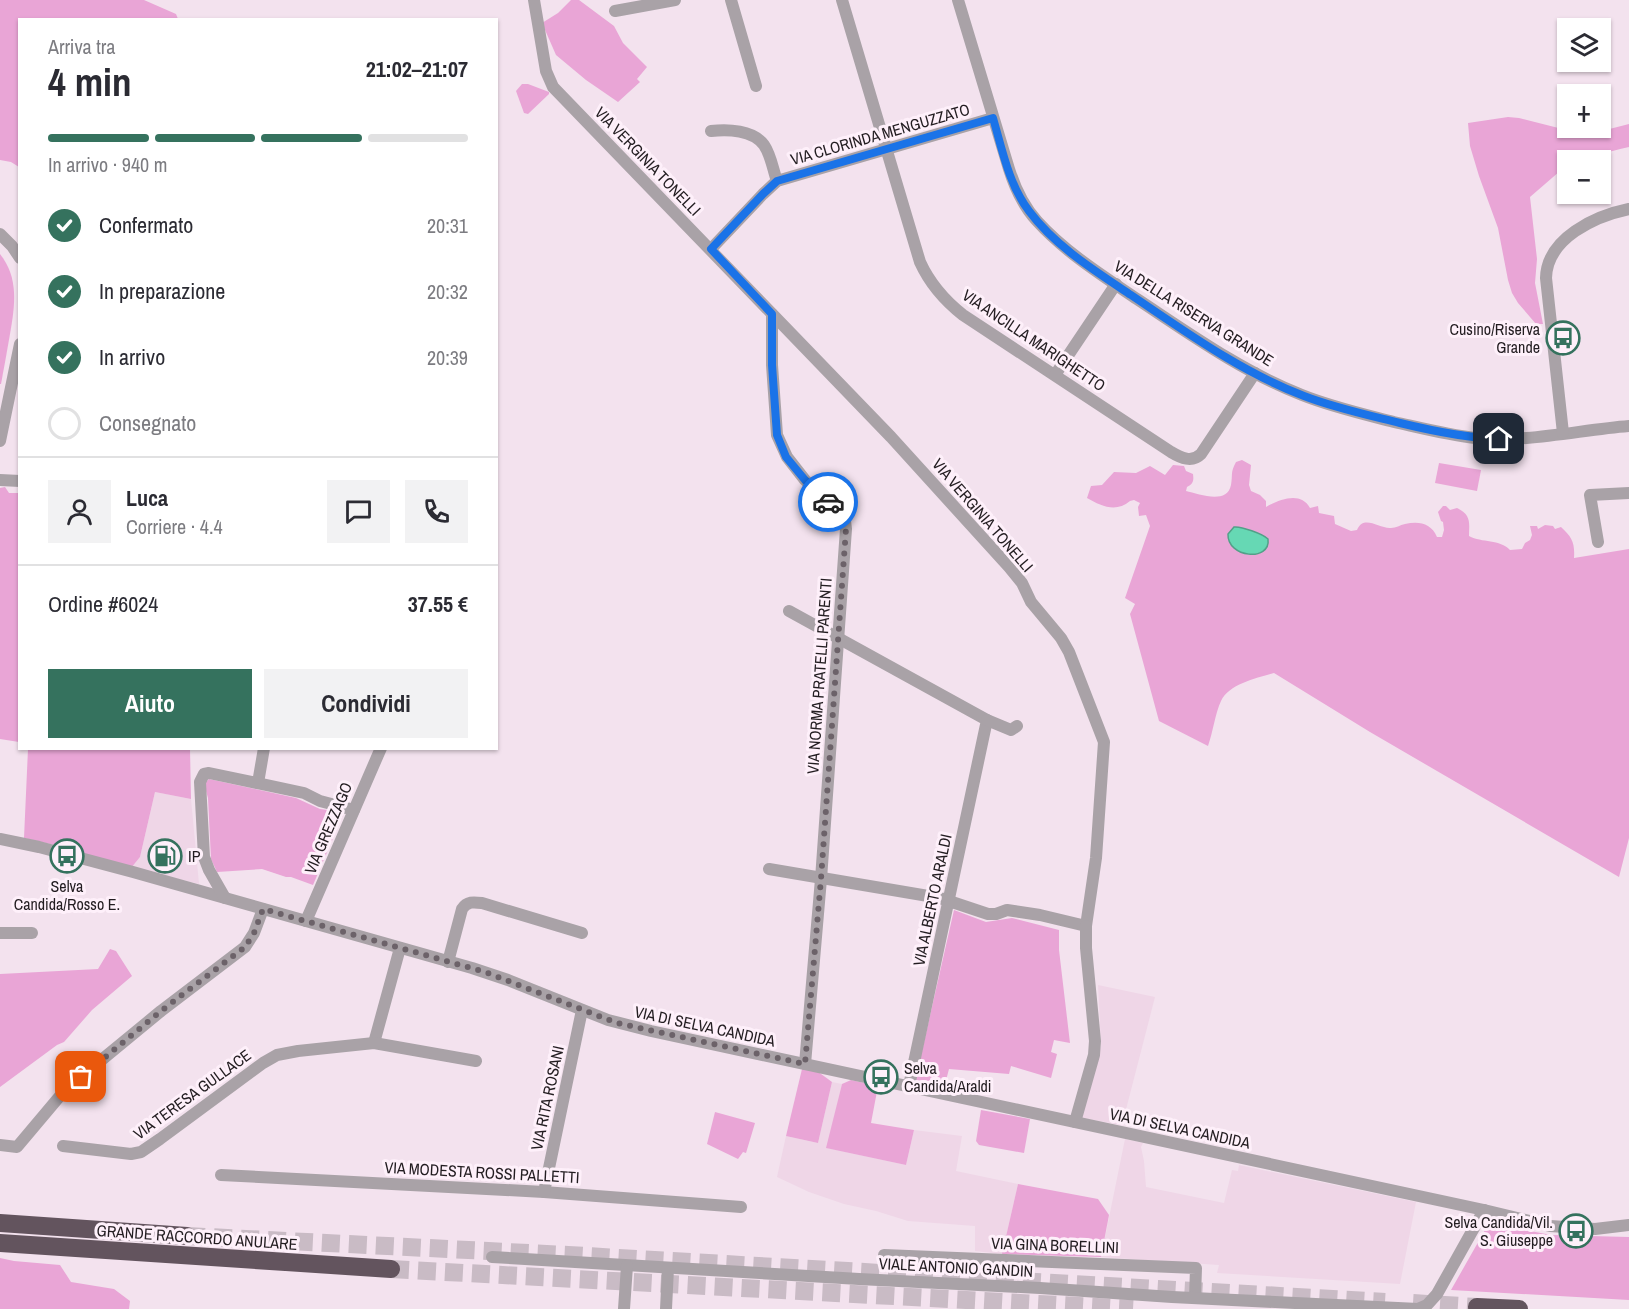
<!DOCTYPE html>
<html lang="it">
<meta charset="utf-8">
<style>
:root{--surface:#fff;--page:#f2f2f3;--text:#2b2b33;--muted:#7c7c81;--line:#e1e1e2;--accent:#35725e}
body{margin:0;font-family:"Archivo Narrow",sans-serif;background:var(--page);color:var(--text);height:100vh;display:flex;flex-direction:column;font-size:22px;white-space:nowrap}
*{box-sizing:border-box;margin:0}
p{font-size:20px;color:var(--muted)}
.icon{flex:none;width:33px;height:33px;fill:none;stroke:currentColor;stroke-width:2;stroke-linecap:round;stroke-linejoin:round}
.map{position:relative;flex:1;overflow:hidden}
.sheet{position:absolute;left:18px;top:18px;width:480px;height:732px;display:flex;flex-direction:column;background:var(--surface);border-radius:0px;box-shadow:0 2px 4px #0004}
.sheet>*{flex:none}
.controls{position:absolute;left:1557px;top:18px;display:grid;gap:12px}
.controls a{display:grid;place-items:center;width:54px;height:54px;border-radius:0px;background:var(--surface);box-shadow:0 2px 4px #0004;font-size:30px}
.pin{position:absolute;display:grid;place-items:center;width:51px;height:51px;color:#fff;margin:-26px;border-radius:12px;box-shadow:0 3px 9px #0006}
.courier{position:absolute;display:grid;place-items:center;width:60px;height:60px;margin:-30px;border:4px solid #1a73e8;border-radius:50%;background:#fff;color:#222;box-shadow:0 2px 8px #0007}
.overview em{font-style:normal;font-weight:700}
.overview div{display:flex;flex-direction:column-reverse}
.overview{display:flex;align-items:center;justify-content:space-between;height:102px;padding:0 30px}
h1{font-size:39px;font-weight:700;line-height:45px}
.bar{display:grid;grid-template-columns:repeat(4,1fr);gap:9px 6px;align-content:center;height:72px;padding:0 30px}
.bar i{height:8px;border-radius:4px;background:var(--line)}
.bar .on{background:var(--accent)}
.bar p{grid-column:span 4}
.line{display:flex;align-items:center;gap:15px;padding:0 30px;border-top:2px solid var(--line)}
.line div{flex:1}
.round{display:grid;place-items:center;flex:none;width:63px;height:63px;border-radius:0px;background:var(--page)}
ol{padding:0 30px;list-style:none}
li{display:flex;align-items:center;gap:18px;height:66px}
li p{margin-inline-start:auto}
li .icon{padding:6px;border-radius:50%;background:var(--accent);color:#fff;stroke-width:4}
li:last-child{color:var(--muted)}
li i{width:33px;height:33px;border:3px solid var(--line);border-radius:50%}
.action{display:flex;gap:12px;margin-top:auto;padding:12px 30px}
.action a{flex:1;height:69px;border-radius:0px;background:var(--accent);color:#fff;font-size:24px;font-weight:700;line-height:69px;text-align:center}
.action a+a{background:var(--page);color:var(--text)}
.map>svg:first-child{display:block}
</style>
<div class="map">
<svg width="1629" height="1309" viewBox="0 0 1629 1309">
<rect width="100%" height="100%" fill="#f3e2ee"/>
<g fill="#efd6e7">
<path d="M 155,792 L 191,799 L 199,884 L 131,868 L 140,857 Z"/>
<path d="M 1098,985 L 1155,997 L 1122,1125 L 1081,1118 L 1101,1046 Z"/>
<path d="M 832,1082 L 842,1084 L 827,1148 L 906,1165 L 914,1130 L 962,1136 L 956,1171 L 1018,1184 L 1002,1254 L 975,1251 L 975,1226 L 908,1221 L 876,1211 L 844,1204 L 809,1192 L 777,1177 L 786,1136 L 818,1143 Z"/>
<path d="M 1125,1139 L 1143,1143 L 1141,1147 L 1144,1161 L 1146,1187 L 1224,1203 L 1232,1170 L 1238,1171 L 1239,1165 L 1416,1202 L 1400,1284 L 1217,1273 L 1219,1265 L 1101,1257 Z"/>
</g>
<g fill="#e9a5d6">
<path d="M 0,0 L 144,0 L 176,14 L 178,19 L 20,20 L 19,167 L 11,162 L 0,160 Z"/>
<path d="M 571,0 L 579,0 L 614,26 L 623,43 L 647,67 L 637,79 L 640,82 L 618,102 L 586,80 L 556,55 L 542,23 L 558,13 Z"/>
<path d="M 522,84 L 528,84 L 549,92 L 549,94 L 528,114 L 524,113 L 516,91 Z"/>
<path d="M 1508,117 L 1519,118 L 1586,135 L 1629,124 L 1629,147 C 1608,151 1589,160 1568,160 L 1567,165 L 1530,197 L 1537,259 L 1535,283 L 1543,324 L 1536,324 L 1518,303 L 1512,293 L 1508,280 L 1498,228 L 1479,176 L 1470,146 L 1468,123 Z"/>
<path d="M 0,254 C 19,278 15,305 10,334 C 7,351 4,368 1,384 L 0,384 Z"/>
<path d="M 1242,460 L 1251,465 L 1249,485 L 1251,491 L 1260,495 L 1266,501 L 1266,507 C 1280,499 1301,491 1310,508 L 1318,506 L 1319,513 L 1334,516 L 1335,524 L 1351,531 L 1357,530 C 1364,514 1379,529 1391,528 C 1396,528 1400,525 1405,524 C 1419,521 1431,523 1437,537 L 1442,537 L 1444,530 L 1443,522 L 1441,521 L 1438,512 L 1443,506 L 1446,506 L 1450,510 L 1457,508 C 1472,515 1469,524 1469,536 C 1482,543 1500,539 1510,550 L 1522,549 L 1525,543 L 1530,540 L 1532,535 L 1530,526 L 1537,526 L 1538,529 L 1545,525 L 1553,526 L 1555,529 L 1561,527 C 1572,537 1575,543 1574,558 L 1629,549 L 1629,838 L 1619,877 L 1370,732 L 1274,673 C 1257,678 1229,684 1221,701 C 1215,714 1213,732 1208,746 L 1159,721 L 1130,614 L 1135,604 L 1125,598 L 1150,526 L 1146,515 L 1139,516 L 1138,507 L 1140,503 L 1134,500 L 1130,501 C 1116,513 1101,506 1087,498 L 1091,486 L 1102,485 L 1114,472 L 1136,473 L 1150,466 L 1165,475 L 1173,465 L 1184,466 L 1186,471 L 1193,474 C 1194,481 1193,484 1187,487 L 1186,491 C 1199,494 1227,505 1231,485 C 1233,474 1230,473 1236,462 Z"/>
<path d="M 1439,463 L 1481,470 L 1477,491 L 1435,483 Z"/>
<path d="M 5,487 L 9,493 L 19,493 L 19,742 L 0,739 L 0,488 Z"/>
<path d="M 28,749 L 190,749 L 191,799 L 155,792 L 140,857 L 131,868 L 50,844 L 24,838 Z"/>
<path d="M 209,779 L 296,798 L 320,809 L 342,812 L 343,815 L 313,885 L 291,877 L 286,877 L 262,869 L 217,872 L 211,859 L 208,798 L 204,784 Z"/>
<path d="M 954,910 L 986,922 L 1012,918 L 1059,930 L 1059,950 L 1070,1043 L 1054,1040 L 1051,1052 L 1057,1054 L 1051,1078 L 1011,1066 L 1009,1074 L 949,1069 L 944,1088 L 915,1082 Z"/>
<path d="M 110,949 L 116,951 L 132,976 L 92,1010 L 64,1042 L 57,1045 L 0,1087 L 0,974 L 98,969 Z"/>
<path d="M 802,1069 L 817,1071 L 832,1082 L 818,1143 L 786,1136 Z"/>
<path d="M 851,1080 L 878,1086 L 871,1123 L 914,1130 L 906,1165 L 826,1148 L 842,1084 Z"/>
<path d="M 981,1110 L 1030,1119 L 1024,1153 L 979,1145 L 976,1141 Z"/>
<path d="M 715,1112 L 755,1123 L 746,1153 L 743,1152 L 738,1159 L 707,1144 Z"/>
<path d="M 1018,1184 L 1098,1199 L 1109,1215 L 1101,1257 L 1002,1254 Z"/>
<path d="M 1489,1223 L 1551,1235 L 1629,1237 L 1629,1300 L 1451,1290 Z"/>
<path d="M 0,1258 L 14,1261 L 60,1265 L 71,1282 L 114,1289 L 130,1301 L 129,1309 L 0,1309 Z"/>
</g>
<path fill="#66d8b4" stroke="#52a088" stroke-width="1.5" d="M 1234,527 C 1241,526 1263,534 1268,539 C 1271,562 1227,558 1228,534 Z"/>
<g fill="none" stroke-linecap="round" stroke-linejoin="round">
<g stroke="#c9bbc5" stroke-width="18" stroke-dasharray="18 9" stroke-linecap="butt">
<path d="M 187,1236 L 568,1255 L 1385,1302"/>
<path d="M 391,1269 L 1133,1309"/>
<path d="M 1413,1303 L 1477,1307"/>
</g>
<g stroke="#a9a2a7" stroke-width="12">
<path d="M 534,0 L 546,71 L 553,87 L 891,437 L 1009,567 L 1022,583 L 1031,602 L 1061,638 L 1069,652 L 1104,742 L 1096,858 L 1086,926 L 1040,915 L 1007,910 L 996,914 L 988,914 L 940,898 L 769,869"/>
<path d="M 731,0 L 756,86"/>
<path d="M 842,0 L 920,262 C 930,284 944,300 963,315 L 1171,452 C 1181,458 1192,463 1201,454 L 1255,373"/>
<path d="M 958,0 L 1009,169 C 1015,188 1023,206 1037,221 C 1065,252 1103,276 1137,299 C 1190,334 1243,372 1302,395 C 1332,407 1363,414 1394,422 C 1421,428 1448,435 1475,438 C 1525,443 1579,430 1629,426"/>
<path d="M 615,11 L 675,0"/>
<path d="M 711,131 C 728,129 753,130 764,145 C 771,155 773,170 777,181"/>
<path d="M 0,234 L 12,246 L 20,258"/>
<path d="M 711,249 L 763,194 L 777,181 L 993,118"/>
<path d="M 772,314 L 772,365 L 777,435 L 787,457 L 805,480 L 840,513 L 845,521 L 846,529 L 821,879 L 805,1064"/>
<path d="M 1055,375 L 1116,284"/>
<path d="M 1563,433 L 1546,278 C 1547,238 1595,216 1629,209"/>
<path d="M 0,441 L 20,344"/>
<path d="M 0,480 L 20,481"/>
<path d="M 1598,542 L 1590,495 L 1629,493"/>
<path d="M 789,611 L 987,720 L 909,1086"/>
<path d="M 987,720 L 1011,730 L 1017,726"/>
<path d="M 258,783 L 264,748"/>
<path d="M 0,839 L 39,847 L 133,872 L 472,968 L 508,980 L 608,1020 L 651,1031 L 1484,1210 L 1550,1226 L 1595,1229 L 1629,1225"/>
<path d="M 225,898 L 209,870 L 204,857 L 200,782 L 204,774 L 209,773 L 304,793 L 320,801 L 354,810"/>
<path d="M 306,921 L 381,748"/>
<path d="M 0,933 L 32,933"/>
<path d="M 448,962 L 462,909 C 467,901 474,902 482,903 L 582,933"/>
<path d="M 374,1043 L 400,948"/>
<path d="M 1075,1122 L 1094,1055 L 1095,1041 L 1086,948 L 1086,926"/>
<path d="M 0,1145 L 17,1147 L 65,1090 L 161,1011 L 245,947 L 254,933 L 263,909"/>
<path d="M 63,1146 L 131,1154 L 141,1152 L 160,1139 L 263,1063 L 277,1055 L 298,1051 L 374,1043 L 476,1061"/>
<path d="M 221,1175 L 544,1192 L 741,1207"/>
<path d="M 544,1192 L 582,1010"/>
<path d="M 884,1255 L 1196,1268 L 1195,1298"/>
<path d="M 492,1257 L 859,1279 L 1040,1288 L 1172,1297 L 1418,1309 L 1427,1305 L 1437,1294 L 1484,1210"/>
<path d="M 624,1309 L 627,1266"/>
<path d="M 666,1309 L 668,1268"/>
</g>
<g stroke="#63545e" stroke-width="18">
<path d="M 0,1223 L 187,1236"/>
<path d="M 0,1243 L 391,1269"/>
<path d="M 1477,1307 L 1519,1309"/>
</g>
</g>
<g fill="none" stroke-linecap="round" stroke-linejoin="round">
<path stroke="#6c6269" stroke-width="6" stroke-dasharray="0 10.8" d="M 81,1077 L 161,1011 L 245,947 L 254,933 L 263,909 L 485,972 L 617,1023 L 805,1064 L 821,879 L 846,529 L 842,517 L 828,502"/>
<path stroke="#1a73e8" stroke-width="8" d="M 828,502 L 805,480 L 786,457 L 777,435 L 772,365 L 772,314 L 711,249 L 763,194 L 777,181 L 993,118 C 1002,149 1009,185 1029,211 C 1055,246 1095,271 1131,295 C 1186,332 1241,372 1304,396 C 1335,408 1368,415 1400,423 C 1433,431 1466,438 1499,439"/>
</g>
<defs>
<g id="bus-ring" transform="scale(1.725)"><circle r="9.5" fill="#fef0fa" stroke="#35725e" stroke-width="1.5"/><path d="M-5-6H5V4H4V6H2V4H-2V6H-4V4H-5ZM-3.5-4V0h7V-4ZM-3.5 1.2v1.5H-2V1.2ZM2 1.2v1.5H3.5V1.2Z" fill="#35725e"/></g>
<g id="fuel-ring" transform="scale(1.725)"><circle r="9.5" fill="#fef0fa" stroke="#35725e" stroke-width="1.5"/><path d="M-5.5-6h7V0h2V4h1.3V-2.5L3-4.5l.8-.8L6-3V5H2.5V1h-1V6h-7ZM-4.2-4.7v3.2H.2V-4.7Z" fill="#35725e"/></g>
</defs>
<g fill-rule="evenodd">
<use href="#bus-ring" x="1563" y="338"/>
<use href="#bus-ring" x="67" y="856"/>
<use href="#fuel-ring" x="165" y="856"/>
<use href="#bus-ring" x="881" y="1077"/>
<use href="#bus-ring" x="1576" y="1231"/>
</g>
<g text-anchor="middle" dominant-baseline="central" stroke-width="6" stroke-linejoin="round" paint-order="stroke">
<g font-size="16" fill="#231d21" stroke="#fef0fa">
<text transform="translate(880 134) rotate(-16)">VIA CLORINDA MENGUZZATO</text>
<text transform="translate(648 161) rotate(46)">VIA VERGINIA TONELLI</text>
<text transform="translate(1194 313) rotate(32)">VIA DELLA RISERVA GRANDE</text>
<text transform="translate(1034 340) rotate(34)">VIA ANCILLA MARIGHETTO</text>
<text transform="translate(983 515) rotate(49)">VIA VERGINIA TONELLI</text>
<text transform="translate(819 676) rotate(-86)">VIA NORMA PRATELLI PARENTI</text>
<text transform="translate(328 828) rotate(-67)">VIA GREZZAGO</text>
<text transform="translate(932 900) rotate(-78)">VIA ALBERTO ARALDI</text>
<text transform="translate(705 1026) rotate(12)">VIA DI SELVA CANDIDA</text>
<text transform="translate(192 1094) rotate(-36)">VIA TERESA GULLACE</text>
<text transform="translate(547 1098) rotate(-78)">VIA RITA ROSANI</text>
<text transform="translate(1180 1128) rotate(12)">VIA DI SELVA CANDIDA</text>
<text transform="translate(482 1172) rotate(3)">VIA MODESTA ROSSI PALLETTI</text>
<text transform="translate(197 1237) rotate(4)">GRANDE RACCORDO ANULARE</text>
<text transform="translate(1055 1245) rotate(2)">VIA GINA BORELLINI</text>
<text transform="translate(956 1267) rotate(3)">VIALE ANTONIO GANDIN</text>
</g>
<g font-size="16" fill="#231d21" stroke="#fef0fa" text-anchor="end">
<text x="1540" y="329">Cusino/Riserva<tspan x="1540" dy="18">Grande</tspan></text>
<text x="188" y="856" text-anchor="start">IP</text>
<text x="67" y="886" text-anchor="middle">Selva<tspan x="67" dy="18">Candida/Rosso E.</tspan></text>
<text x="904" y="1068" text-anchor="start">Selva<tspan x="904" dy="18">Candida/Araldi</tspan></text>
<text x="1553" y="1222">Selva Candida/Vil.<tspan x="1553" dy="18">S. Giuseppe</tspan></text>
</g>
</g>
</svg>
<div class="controls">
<a><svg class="icon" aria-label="layers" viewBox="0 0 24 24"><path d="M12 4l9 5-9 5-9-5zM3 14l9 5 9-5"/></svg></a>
<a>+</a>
<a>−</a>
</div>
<div class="pin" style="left:81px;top:1077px;background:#ea580c"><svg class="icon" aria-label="bag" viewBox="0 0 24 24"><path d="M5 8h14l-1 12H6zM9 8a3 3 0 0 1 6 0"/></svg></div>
<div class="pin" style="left:1499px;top:439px;background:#1f2937"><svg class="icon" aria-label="home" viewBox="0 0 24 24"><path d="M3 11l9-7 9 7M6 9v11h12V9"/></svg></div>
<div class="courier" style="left:828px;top:502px"><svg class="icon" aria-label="car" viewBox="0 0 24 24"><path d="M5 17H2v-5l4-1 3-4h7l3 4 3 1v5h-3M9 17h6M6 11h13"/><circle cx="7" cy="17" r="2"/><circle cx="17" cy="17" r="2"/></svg></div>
<section class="sheet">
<div class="overview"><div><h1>4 min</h1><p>Arriva tra</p></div><em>21:02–21:07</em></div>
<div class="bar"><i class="on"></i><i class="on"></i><i class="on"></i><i></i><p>In arrivo · 940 m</p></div>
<ol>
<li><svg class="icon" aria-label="check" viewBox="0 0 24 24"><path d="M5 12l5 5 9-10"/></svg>Confermato<p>20:31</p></li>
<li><svg class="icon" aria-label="check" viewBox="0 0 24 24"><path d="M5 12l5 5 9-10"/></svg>In preparazione<p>20:32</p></li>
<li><svg class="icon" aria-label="check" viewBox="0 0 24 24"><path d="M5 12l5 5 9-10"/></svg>In arrivo<p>20:39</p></li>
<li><i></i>Consegnato</li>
</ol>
<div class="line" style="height:108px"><a class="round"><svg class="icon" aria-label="person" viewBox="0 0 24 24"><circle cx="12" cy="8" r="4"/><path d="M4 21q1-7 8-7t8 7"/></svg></a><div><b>Luca</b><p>Corriere · 4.4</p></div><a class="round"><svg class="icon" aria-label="chat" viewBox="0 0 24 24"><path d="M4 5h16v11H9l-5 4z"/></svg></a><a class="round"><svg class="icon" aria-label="phone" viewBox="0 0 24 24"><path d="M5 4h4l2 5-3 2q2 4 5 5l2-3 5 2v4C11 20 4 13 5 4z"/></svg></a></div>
<div class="line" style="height:78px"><div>Ordine #6024</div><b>37.55 €</b></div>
<div class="action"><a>Aiuto</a><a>Condividi</a></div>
</section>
</div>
